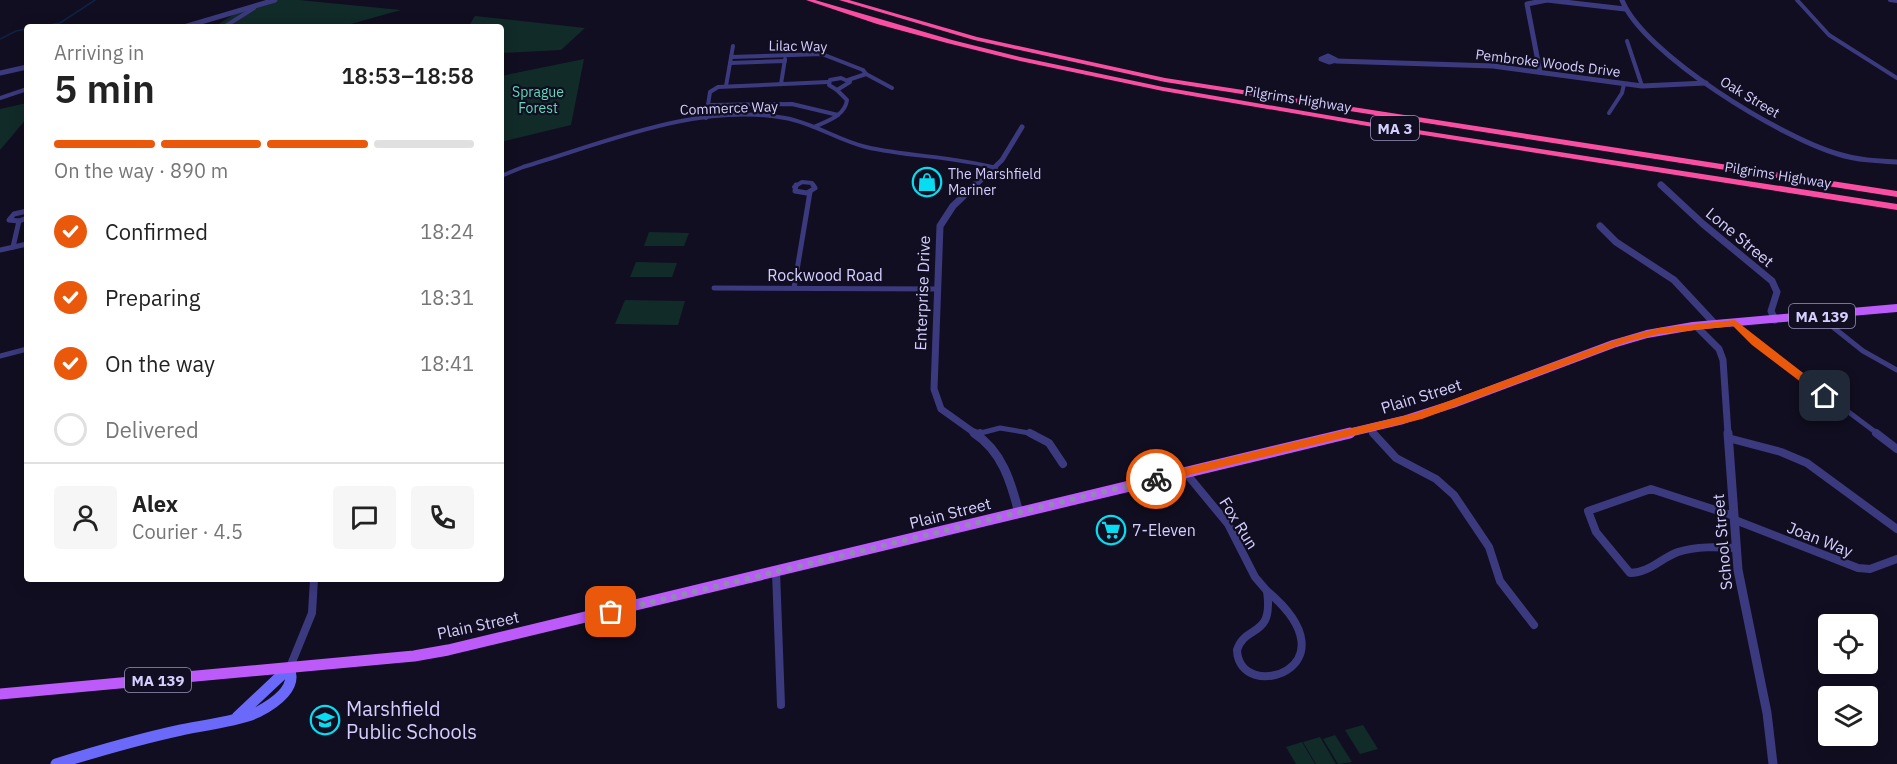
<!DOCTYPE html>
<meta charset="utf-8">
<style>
:root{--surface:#fff;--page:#f6f6f6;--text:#222;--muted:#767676;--line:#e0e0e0;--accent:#ea580c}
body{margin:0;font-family:"IBM Plex Sans",sans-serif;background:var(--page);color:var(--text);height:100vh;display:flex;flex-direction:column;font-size:22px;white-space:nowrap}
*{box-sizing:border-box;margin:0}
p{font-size:20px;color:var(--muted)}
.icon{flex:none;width:33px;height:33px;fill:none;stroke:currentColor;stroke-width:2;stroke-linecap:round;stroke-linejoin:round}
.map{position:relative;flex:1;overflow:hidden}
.side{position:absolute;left:24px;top:24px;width:480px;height:558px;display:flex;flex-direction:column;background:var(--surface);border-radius:6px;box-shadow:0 3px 15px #0003}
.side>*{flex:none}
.fabs{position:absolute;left:1818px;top:614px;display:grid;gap:12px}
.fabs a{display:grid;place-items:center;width:60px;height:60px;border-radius:6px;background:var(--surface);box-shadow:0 3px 15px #0003;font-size:30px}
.pin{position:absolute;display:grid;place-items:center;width:51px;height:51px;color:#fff;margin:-26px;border-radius:12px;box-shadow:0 3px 9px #0006}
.courier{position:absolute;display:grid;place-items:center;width:60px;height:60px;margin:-30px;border:4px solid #ea580c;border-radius:50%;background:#fff;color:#222;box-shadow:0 2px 8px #0007}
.summary em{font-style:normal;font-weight:600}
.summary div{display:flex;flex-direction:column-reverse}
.summary{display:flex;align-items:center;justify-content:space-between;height:102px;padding:0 30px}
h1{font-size:39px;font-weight:600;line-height:45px}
.bar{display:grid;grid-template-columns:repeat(4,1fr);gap:9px 6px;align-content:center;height:72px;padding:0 30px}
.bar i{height:8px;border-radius:4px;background:var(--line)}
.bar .selected{background:var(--accent)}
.bar p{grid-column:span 4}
.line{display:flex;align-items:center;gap:15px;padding:0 30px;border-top:2px solid var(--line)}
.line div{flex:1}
.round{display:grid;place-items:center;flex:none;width:63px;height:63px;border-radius:6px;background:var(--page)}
ol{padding:0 30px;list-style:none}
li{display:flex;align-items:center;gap:18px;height:66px}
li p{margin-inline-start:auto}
li .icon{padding:6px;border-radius:50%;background:var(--accent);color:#fff;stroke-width:4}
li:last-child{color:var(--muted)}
li i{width:33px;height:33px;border:3px solid var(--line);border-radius:50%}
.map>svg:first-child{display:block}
</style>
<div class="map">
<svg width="1897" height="764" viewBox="0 0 1897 764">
<rect width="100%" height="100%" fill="#110e21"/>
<g fill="#112b29">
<path d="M 266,0 L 299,0 L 401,10 L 340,27 L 214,27 L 242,9 Z"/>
<path d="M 475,16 L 585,28 L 561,50 L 501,53 L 501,27 L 468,27 Z"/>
<path d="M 584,59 L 571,125 L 501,142 L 501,76 Z"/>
<path d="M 27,103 L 27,118 L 0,150 L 0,109 Z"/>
<path d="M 649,232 L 689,233 L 684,246 L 644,246 Z"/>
<path d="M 636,262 L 677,263 L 672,277 L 630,277 Z"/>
<path d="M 625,300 L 685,301 L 678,325 L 615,324 Z"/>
<path d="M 1363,725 L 1378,749 L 1360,754 L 1345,730 Z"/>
<path d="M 1335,735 L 1352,762 L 1338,764 L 1323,739 Z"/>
<path d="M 1320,737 L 1336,764 L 1316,764 L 1303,742 Z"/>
<path d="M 1302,742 L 1315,764 L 1296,764 L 1286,747 Z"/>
</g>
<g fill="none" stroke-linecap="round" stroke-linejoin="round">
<g stroke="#0e2345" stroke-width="1.5">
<path d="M 37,27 L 60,23 L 95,0"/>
<path d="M 0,39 L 16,31 L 27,29"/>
</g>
<g stroke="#3c3a7e" stroke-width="4">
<path d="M 1797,0 L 1829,35 L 1897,78"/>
<path d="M 1890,0 L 1897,1"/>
<path d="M 224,27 L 254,8"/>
<path d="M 1627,41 L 1642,86"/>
<path d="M 731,57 L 822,54 L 863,70 L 866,74 L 892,88"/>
<path d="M 730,63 L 785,61"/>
<path d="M 841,78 L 850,82 L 837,90 L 829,85 L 830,80 Z"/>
<path d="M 848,80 L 866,74"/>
<path d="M 781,84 L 785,59"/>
<path d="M 726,86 L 733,46"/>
<path d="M 0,98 L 27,89"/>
<path d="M 708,105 L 792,104 L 838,115"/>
<path d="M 1609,113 L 1622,93 L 1624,84"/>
<path d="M 706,118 L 710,92 L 718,87 L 828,82"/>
<path d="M 814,127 C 827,121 845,116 847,100 L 837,90"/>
<path d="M 501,176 L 523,167 C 604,143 699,102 785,118 C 814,123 837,140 866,147 C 909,157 953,156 996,168"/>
<path d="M 794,187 L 802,182 L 812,183 L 814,187"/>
</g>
<g stroke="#3c3a7e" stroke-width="5">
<path d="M 796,185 L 795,191 L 807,193 L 815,188 L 813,185"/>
<path d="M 27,211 L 14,214 L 9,220 L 19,221 L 27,218"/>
<path d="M 13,247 L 19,221"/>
<path d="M 0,250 L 27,244"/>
<path d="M 714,288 L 937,289"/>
<path d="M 794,288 L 810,192"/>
<path d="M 1819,316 L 1863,351 L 1897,370"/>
<path d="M 1735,323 L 1755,342 L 1878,434"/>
<path d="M 0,356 L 27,349"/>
<path d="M 1369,429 L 1374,434"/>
<path d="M 977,434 L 1000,428 L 1035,434"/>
</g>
<g stroke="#3c3a7e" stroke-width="8">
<path d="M 1030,433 L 1049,443 L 1063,464"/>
<path d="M 1373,433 L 1396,458 L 1436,479 L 1454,495 L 1489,547 L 1500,581 L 1534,625"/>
<path d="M 1876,433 L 1897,449"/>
<path d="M 977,434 L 980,433"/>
<path d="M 1728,438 L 1781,452 L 1807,463 L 1897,529"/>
<path d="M 1185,472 L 1228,524 L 1255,577 L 1267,591"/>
<path d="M 1734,516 L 1651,489 L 1588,511 L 1596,532 L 1630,573 C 1649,573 1661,558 1678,552 C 1697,546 1717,547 1736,548"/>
<path d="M 1735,520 L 1858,568 L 1870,569 L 1897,559"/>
<path d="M 776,572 L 781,705"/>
<path d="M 1267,591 C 1359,668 1239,705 1237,650 C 1245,624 1274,639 1267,591 Z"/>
<path d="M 290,667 L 312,613 L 314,579"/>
</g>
<g stroke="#3c3a7e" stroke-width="5">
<path d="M 1622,0 C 1643,54 1782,138 1838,154 C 1857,160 1877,161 1897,162"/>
<path d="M 184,27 L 275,0"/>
<path d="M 1328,56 L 1336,60 L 1329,62 L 1321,59 Z"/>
<path d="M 1336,61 L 1493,66 L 1642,86 L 1706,83"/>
<path d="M 1540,72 L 1527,4 L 1547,0 L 1625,9"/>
<path d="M 0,73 L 27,67"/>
<path d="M 1661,185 L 1663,187"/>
<path d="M 974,187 L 1002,160 L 1022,127"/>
</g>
<g stroke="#3c3a7e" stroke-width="7">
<path d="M 975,185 L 953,206 L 940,226 L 934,389 L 941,409 L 976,434"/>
<path d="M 1661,185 L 1703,224 L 1772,281 L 1777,292 L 1771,311 L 1775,320"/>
<path d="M 1600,226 L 1616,242 L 1674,280 L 1715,324"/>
<path d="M 1696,326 L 1719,349 L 1723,360 L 1728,434"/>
</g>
<g stroke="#3c3a7e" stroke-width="9">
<path d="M 974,433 C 1002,451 1011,482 1019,513"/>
<path d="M 1728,433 L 1738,570 L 1767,713 L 1773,764"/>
</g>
<path stroke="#6b69fa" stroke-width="11" d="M 56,764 C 98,751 139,739 181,730 C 200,726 243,720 258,712 C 273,704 298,688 289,668 L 237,717"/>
<path stroke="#bc5afa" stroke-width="8" d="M 1344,434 L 1403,420 L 1453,404 L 1613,344 L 1647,334 L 1693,326 L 1897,308"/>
<path stroke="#bc5afa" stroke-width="11" d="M 0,694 L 414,656 L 448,650 L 1350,433"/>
<g fill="#fa4ea2" fill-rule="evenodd">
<path d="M 806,0 L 815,0 L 952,40 L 1020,57 L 1163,87 L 1379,124 L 1897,204 L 1897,210 L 1379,128 L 1163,91 L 1020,61 L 947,43 L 877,24 Z"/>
<path d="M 839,0 L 849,0 L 977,37 L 1165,78 L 1897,191 L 1897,197 L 1165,82 L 974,40 Z"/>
</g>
</g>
<path fill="#ea580c" d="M 1735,320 L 1829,393 L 1829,398 L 1822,398 L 1752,345 L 1733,326 L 1659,334 L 1627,342 L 1422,419 L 1156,483 L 1150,479 L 1156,475 L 1416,413 L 1621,338 L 1659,328 Z"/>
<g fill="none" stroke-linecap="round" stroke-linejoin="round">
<path stroke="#908bb1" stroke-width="6" stroke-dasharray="0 10.8" d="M 611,612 L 1156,479"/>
</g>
<defs>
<g id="shop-ring" transform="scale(1.5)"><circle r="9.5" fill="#110e21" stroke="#07dcf1" stroke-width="1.5"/><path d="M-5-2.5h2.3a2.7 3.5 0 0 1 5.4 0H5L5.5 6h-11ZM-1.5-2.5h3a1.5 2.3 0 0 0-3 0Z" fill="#07dcf1"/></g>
<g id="supermarket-ring" transform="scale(1.5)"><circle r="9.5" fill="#110e21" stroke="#07dcf1" stroke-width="1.5"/><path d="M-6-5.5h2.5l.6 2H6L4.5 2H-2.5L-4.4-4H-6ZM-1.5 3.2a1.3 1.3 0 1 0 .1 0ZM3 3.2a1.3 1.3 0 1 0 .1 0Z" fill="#07dcf1"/></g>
<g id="school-ring" transform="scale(1.5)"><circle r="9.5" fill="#110e21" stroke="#07dcf1" stroke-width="1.5"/><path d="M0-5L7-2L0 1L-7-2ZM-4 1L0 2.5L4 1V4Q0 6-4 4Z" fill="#07dcf1"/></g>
</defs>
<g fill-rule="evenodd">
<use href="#shop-ring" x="927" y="182"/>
<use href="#supermarket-ring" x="1111" y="530"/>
<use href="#school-ring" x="325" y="720"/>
</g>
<g text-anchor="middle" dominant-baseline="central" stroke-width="4.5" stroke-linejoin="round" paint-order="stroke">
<g font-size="14" fill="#d4cffe" stroke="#110e21">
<text transform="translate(798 46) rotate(1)">Lilac Way</text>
<text transform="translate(1548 63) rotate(7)">Pembroke Woods Drive</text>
<text transform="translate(1750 97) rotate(31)">Oak Street</text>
<text transform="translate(1298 99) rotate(9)">Pilgrims Highway</text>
<text transform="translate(729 108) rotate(-2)">Commerce Way</text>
<text transform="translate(1778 175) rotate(9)">Pilgrims Highway</text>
</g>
<g font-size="14" fill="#5edbba" stroke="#110e21">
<text x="538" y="92">Sprague<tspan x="538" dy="16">Forest</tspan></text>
</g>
<g font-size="14" fill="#d4cffe" stroke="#110e21" text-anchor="start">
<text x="948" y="174">The Marshfield<tspan x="948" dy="16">Mariner</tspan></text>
</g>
<g fill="#110e21" stroke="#9a95bc" stroke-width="1.5">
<rect x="1371" y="116" width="48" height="24" rx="4.5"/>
<rect x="1789" y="304" width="66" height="24" rx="4.5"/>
<rect x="125" y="668" width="66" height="24" rx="4.5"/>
</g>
<g font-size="15" font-weight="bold" fill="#d4cffe">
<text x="1395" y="128">MA 3</text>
<text x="1822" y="316">MA 139</text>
<text x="158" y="680">MA 139</text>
</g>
<g font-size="16" fill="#d4cffe" stroke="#110e21">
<text transform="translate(1740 237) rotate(40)">Lone Street</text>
<text x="825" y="275">Rockwood Road</text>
<text transform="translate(922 293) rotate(-88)">Enterprise Drive</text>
<text transform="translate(1421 396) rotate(-17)">Plain Street</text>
<text transform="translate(950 513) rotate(-14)">Plain Street</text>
<text transform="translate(1239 523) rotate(58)">Fox Run</text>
<text transform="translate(1820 539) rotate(22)">Joan Way</text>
<text transform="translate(1722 542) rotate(-95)">School Street</text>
<text transform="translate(478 625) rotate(-12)">Plain Street</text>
</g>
<g font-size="16" fill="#d4cffe" stroke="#110e21" text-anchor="start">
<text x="1132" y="530">7-Eleven</text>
</g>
<g font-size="20" fill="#d4cffe" stroke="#110e21" text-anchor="start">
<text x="346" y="708">Marshfield<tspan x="346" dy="23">Public Schools</tspan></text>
</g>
</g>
</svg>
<div class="fabs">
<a><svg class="icon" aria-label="locate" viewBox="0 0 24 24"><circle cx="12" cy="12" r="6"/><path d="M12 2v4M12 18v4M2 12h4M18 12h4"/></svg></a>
<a><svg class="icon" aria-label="layers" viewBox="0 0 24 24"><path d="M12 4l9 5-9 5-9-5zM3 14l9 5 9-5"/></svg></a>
</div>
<div class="pin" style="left:611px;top:612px;background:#ea580c"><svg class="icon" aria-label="bag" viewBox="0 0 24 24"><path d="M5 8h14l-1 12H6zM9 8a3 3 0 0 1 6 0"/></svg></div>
<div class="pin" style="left:1825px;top:396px;background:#1f2937"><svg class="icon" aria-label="home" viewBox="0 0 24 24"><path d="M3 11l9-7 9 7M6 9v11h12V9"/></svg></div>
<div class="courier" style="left:1156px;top:479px"><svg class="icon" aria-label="bike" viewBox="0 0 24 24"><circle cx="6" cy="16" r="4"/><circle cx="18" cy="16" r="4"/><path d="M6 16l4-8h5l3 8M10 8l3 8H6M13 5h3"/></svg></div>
<section class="side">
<div class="summary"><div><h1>5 min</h1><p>Arriving in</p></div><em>18:53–18:58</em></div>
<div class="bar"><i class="selected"></i><i class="selected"></i><i class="selected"></i><i></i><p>On the way · 890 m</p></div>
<ol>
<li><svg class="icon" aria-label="check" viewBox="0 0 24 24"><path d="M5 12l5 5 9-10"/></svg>Confirmed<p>18:24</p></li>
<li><svg class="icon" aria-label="check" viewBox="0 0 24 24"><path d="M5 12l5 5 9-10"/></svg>Preparing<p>18:31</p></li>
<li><svg class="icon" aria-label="check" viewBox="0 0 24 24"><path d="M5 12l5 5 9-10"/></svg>On the way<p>18:41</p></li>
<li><i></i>Delivered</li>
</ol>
<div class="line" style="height:108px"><a class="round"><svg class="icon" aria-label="person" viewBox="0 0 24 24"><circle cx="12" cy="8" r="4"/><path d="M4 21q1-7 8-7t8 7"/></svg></a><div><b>Alex</b><p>Courier · 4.5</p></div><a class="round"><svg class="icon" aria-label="chat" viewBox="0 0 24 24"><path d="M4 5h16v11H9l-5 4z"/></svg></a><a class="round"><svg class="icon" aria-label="phone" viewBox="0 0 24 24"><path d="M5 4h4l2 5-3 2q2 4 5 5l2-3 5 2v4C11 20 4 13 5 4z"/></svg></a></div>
</section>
</div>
